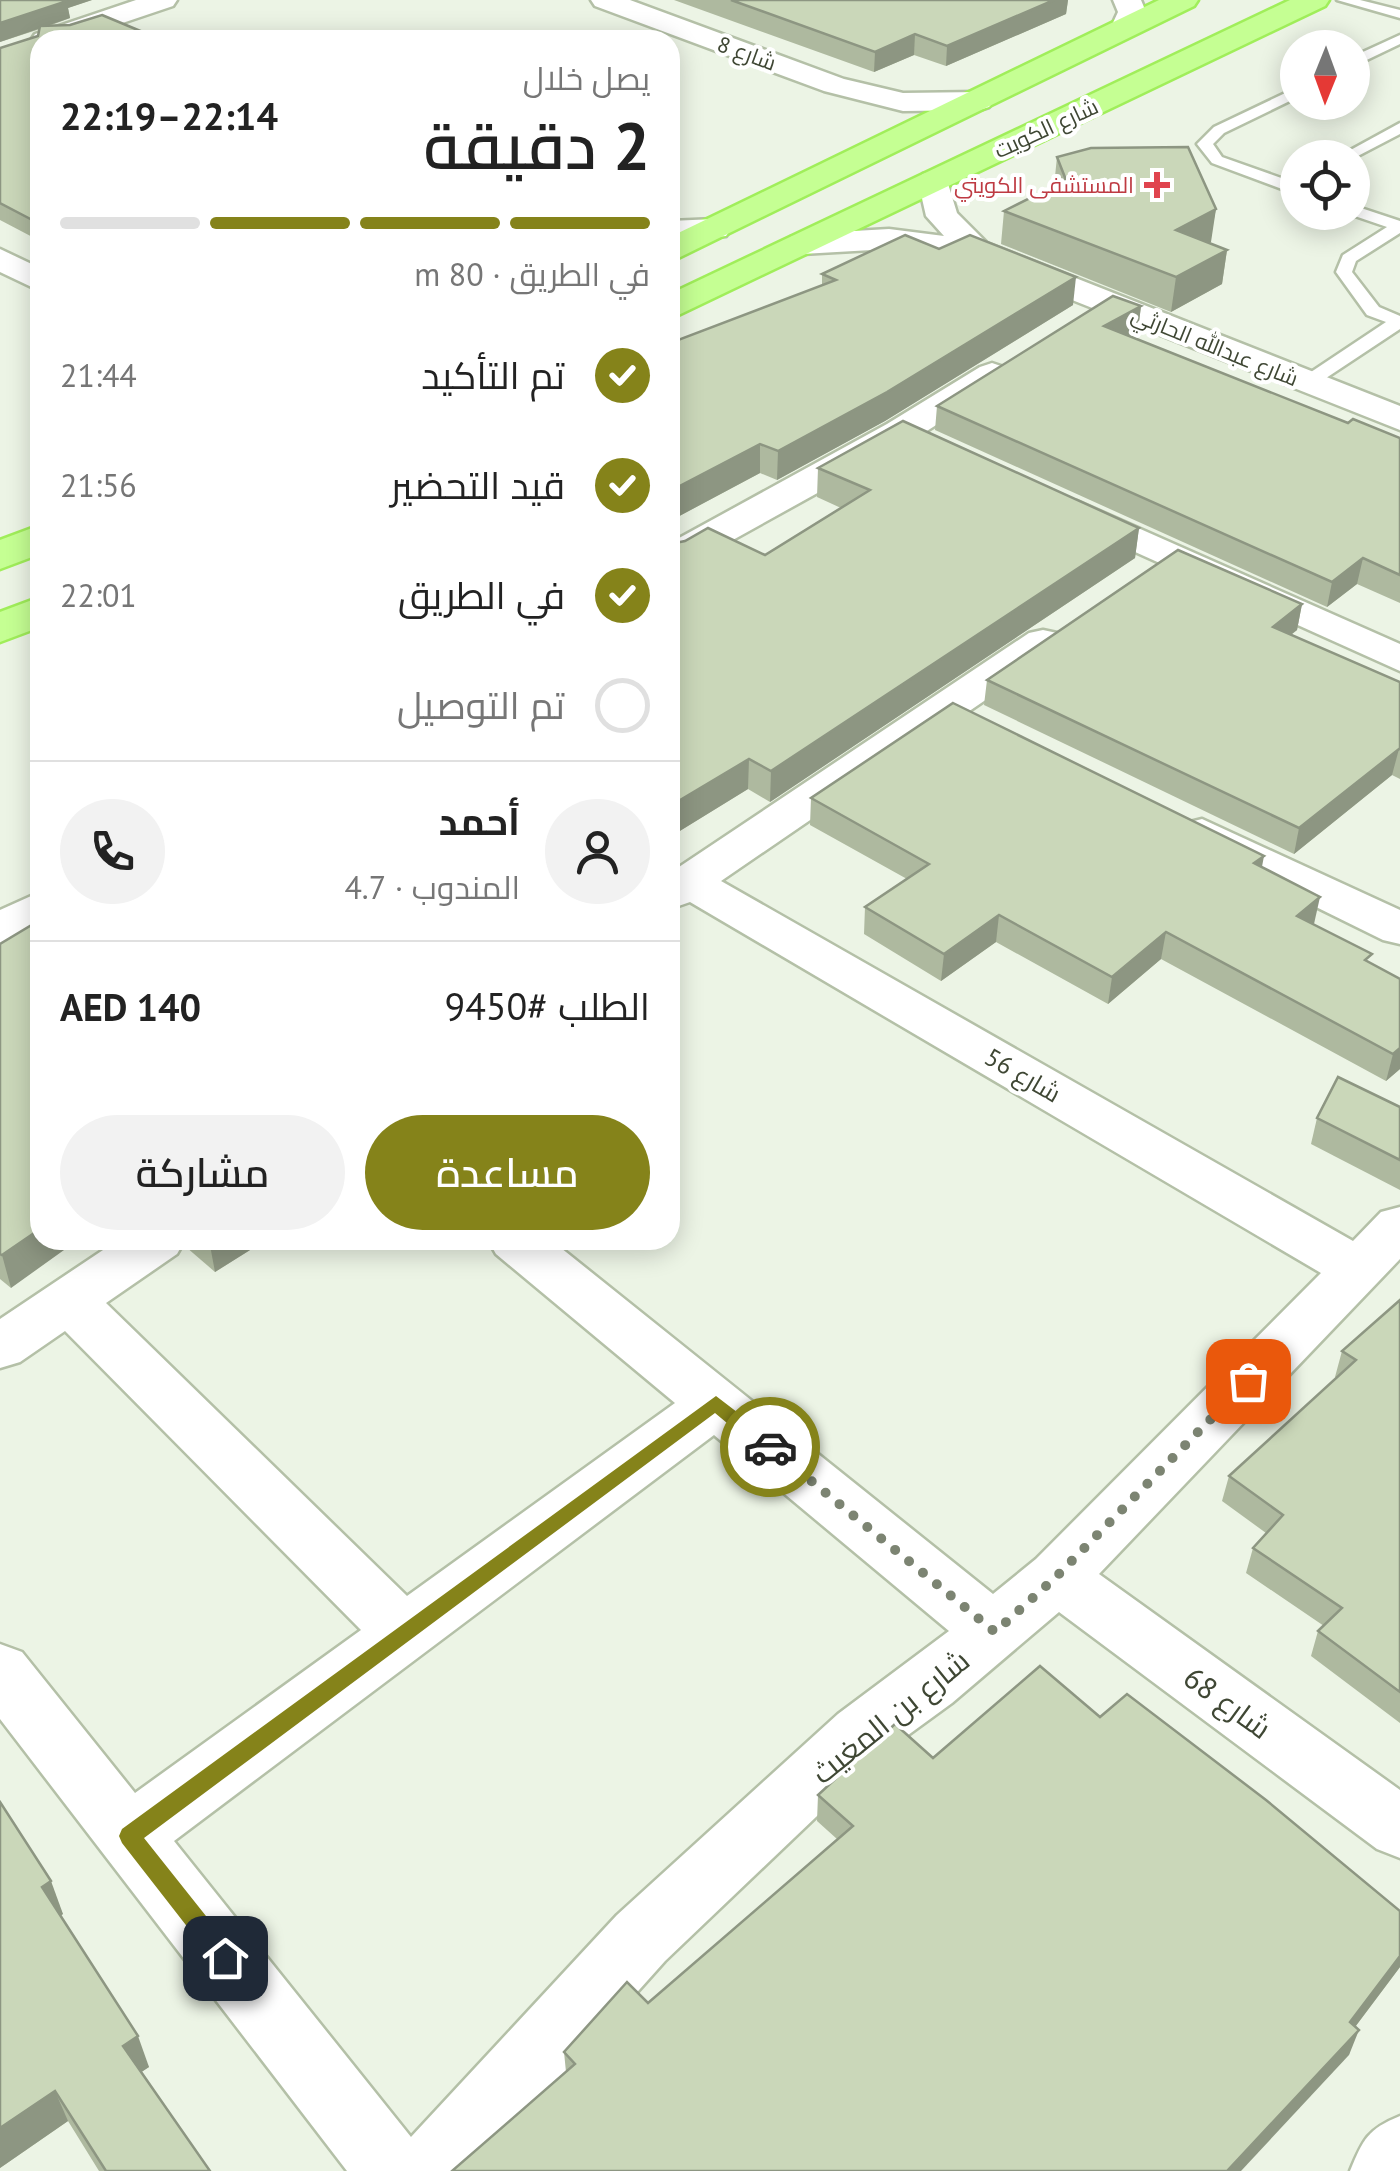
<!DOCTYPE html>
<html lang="ar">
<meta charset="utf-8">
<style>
:root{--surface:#fff;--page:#f2f2f2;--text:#222;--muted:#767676;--line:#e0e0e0;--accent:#85831a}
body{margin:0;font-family:"PT Sans",Cairo,sans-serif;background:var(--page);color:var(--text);direction:rtl;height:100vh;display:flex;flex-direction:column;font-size:38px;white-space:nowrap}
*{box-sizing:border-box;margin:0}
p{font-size:32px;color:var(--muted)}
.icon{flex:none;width:55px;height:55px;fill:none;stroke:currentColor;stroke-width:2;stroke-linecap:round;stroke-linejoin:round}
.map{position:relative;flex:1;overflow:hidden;direction:ltr}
.drawer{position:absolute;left:30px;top:30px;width:650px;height:1220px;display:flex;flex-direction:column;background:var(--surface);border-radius:30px;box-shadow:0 5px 25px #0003;direction:rtl}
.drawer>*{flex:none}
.needle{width:65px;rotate:181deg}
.tools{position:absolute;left:1280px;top:30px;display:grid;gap:20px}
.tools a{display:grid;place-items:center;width:90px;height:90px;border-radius:50%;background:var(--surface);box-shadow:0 5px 25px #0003;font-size:50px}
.pin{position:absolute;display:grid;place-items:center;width:85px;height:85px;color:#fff;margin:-42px;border-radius:20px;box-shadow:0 5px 15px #0006}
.courier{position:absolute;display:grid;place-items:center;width:100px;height:100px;margin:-50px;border:8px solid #85831a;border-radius:50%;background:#fff;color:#222;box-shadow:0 2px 12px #0007}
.overview em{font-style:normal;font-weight:600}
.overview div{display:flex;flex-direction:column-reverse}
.overview{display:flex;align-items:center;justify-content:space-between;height:170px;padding:0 30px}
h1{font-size:65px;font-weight:600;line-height:75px}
.bar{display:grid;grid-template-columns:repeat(4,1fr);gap:15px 10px;align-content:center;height:120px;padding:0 30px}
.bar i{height:12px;border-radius:8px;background:var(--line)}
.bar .active{background:var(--accent)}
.bar p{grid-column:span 4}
.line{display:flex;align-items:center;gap:25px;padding:0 30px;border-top:2px solid var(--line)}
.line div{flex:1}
.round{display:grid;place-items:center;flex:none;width:105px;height:105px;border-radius:52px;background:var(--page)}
ol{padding:0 30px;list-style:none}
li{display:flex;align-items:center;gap:30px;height:110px}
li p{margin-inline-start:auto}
li .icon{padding:10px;border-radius:50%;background:var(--accent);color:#fff;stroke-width:4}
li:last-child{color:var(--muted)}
li i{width:55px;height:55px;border:5px solid var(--line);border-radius:50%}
.primary-button{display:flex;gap:20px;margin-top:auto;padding:20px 30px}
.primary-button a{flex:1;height:115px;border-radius:60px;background:var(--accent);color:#fff;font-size:40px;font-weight:600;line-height:115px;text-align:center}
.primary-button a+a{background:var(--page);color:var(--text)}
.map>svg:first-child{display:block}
</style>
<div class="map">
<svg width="1400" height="2171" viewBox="0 0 1400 2171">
<rect width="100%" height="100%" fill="#ecf4e5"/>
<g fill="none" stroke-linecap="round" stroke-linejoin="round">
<g stroke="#b4c0a7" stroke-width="5">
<g id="lane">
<path d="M 1337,0 L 1360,0 L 1400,10 L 1400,18 Z"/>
<path d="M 1400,35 L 1400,44 L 1352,67 L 1352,57 Z"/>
<path d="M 1298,87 L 1298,97 L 1224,133 L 1213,144 L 1222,157 L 1298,184 L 1298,195 L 1212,163 L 1197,144 L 1214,127 Z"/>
<path d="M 1400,123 L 1400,134 L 1352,159 L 1336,158 Z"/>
<path d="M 1352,205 L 1400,221 L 1400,233 L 1356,261 L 1352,272 L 1379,307 L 1400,316 L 1400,329 L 1314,386 L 1302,386 L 1302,378 L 1386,322 L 1367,315 L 1336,272 L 1343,255 L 1387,227 L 1346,213 L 1352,212 Z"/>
</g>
</g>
<g stroke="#b4c0a7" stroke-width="5">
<g id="street">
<path d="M 136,0 L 177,0 L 173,6 L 72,40 L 40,40 L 40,47 L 31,40 L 35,34 Z"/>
<path d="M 591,0 L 630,0 L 844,79 L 903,93 L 979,92 L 989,95 L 994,101 L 989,107 L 979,110 L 903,111 L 824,91 L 595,6 Z"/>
<path d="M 1113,0 L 1141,0 L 1146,12 L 1135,33 L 1115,33 L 1111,27 L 1118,12 Z"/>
<path d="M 934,172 L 945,174 L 957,213 L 987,243 L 1400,406 L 1400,430 L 969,259 L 889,249 L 802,254 L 791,251 L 786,244 L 791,237 L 802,234 L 889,229 L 944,236 L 926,216 L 918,181 L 923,174 Z"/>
<path d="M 715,219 L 726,222 L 731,229 L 726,236 L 670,241 L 670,221 Z"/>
<path d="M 0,249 L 40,268 L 40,291 L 0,272 Z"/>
<path d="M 992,363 L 1004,367 L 1010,374 L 1004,381 L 913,440 L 684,567 L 670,571 L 670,543 L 887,424 L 980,367 Z"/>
<path d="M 1077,501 L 1400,644 L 1400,671 L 1064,520 L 1058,512 L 1064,504 Z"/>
<path d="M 1043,630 L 1057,633 L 1063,642 L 1057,651 L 721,881 L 1353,1241 L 1381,1212 L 1400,1207 L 1400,1259 L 1099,1574 L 1400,1790 L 1400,1858 L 1377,1849 L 1059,1612 L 952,1703 L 882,1754 L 665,1961 L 477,2171 L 347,2171 L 0,1719 L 0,1644 L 22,1652 L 135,1793 L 361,1630 L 65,1331 L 20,1362 L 0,1368 L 0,1319 L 118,1240 L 185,1240 L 177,1254 L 106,1303 L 407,1596 L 675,1403 L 496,1254 L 488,1240 L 551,1240 L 993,1594 L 1036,1559 L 1321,1273 L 690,902 L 670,909 L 670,873 L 1029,633 ZM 714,1435 L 949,1631 L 838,1714 L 617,1915 L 411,2137 L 174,1841 Z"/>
<path d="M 1202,819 L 1400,910 L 1400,944 L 1383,940 L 1186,843 L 1180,833 L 1186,823 Z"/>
<path d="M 40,892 L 40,927 L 0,945 L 0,910 Z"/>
<path d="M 1400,2116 L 1400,2171 L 1350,2171 C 1363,2139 1368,2129 1400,2116 Z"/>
</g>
</g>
<g stroke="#a0ee5a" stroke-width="5">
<g id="primary">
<path d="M 1159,0 L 1198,0 L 1194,6 L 670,262 L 670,237 Z"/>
<path d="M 1290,0 L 1329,0 L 1325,6 L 670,319 L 670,294 Z"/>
<path d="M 40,525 L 40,554 L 0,569 L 0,540 Z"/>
<path d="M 40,597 L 40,627 L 0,642 L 0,612 Z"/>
</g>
</g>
<use href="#lane" fill="#fff" fill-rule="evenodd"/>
<use href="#street" fill="#fff" fill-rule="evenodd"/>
<use href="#primary" fill="#c5ff93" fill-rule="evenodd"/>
</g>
<g fill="#aeb99f">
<path d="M 0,0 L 92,0 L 68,8 L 70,18 L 49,26 L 40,40 L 40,241 L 0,220 L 0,48 L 38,36 L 40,29 L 0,42 Z"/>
<path d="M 674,0 L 1068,0 L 1066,14 L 946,66 L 914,55 L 874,72 Z"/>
<path d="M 1057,157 L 1216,209 L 1209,243 L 1227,250 L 1222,284 L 1171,312 L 1001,244 L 1004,211 L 1054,186 Z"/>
<path d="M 822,274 L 1073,305 L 885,421 L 777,480 L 760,473 L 670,521 L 822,285 Z"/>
<path d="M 1141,306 L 1138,330 L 1128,336 L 1348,423 L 1400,438 L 1400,603 L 1357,584 L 1327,607 L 935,430 L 937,406 Z"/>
<path d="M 818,468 L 1139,528 L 1135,558 L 770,802 L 748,789 L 670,837 L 765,555 L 841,508 L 817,497 Z"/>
<path d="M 1302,604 L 1297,630 L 1291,635 L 1400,682 L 1400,779 L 1392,775 L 1294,854 L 984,705 L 987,680 Z"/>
<path d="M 811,798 L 1262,867 L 1314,924 L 1370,963 L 1400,1069 L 1386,1081 L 1161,959 L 1108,1004 L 996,942 L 941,981 L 864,934 L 865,907 L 907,879 L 810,825 Z"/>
<path d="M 0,944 L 11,1288 L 0,1279 Z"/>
<path d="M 1400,1107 L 1400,1190 L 1311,1144 L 1317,1118 Z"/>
<path d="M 184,1240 L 266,1240 L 215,1272 L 186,1247 Z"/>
<path d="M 1400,1300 L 1400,1723 L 1311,1656 L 1318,1631 L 1324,1626 L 1246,1573 L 1253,1548 L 1266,1533 L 1222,1501 L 1229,1476 L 1337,1378 L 1335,1377 L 1342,1351 Z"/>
<path d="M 1100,1717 L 1400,1911 L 1400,1967 L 1355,2027 L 1349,2055 L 566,2072 L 564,2052 L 648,2003 L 837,1839 L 817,1821 L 818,1795 L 933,1758 Z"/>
<path d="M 0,1802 L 63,1914 L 60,1916 L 149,2067 L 141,2072 L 210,2171 L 99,2171 L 68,2121 L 0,2168 Z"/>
</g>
<g fill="#8d9682">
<path d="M 53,0 L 92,0 L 68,8 L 70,18 L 0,42 L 0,23 Z"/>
<path d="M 1049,0 L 1068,0 L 1066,14 L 946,66 L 947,46 Z"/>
<path d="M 915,34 L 914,55 L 874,72 L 875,52 Z"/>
<path d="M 1216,209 L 1211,242 L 1171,264 L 1176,230 Z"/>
<path d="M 1227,250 L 1222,284 L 1171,312 L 1176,277 Z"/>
<path d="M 1076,277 L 1073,305 L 885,421 L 777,480 L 778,451 Z"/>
<path d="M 1141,306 L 1138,330 L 1101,350 L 1104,326 Z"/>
<path d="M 760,444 L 760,473 L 670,521 L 670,491 Z"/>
<path d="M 1139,528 L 1135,558 L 770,802 L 771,771 Z"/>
<path d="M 1363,558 L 1357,584 L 1327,607 L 1332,582 Z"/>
<path d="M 1302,604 L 1297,630 L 1268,652 L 1273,627 Z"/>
<path d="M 1399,749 L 1392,775 L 1294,854 L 1299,828 Z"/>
<path d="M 749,759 L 748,789 L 670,837 L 670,806 Z"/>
<path d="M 1264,856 L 1259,883 L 1254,863 Z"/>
<path d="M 1320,897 L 1314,924 L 1297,916 Z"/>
<path d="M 999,915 L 996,942 L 941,981 L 944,954 Z"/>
<path d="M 1166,932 L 1161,959 L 1108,1004 L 1112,977 Z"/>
<path d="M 1400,1048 L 1400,1069 L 1386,1081 L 1393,1054 Z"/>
<path d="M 40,1229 L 40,1240 L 78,1240 L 11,1288 L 2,1255 Z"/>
<path d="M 209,1240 L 266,1240 L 215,1272 Z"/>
<path d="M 51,1881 L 63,1914 L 54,1920 L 42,1887 Z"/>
<path d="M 1400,1956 L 1400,1967 L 1340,2047 L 1350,2022 Z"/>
<path d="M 1359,2030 L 1349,2055 L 1241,2171 L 1227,2171 Z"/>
<path d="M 138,2036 L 149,2067 L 134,2077 L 123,2046 Z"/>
<path d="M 55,2091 L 68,2121 L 0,2168 L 0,2128 Z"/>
</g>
<g fill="#cad7b9" stroke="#8d9682" stroke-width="2.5">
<path d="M 0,0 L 65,0 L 67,1 L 0,23 Z"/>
<path d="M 731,0 L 1054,0 L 947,46 L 915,34 L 875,52 Z"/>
<path d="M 102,15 L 162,40 L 40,40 L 40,224 L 0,203 L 0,48 L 38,36 L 40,26 L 70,25 Z"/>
<path d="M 1188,147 L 1216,209 L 1176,230 L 1227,250 L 1176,277 L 1004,211 L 1066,180 L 1057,157 L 1091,148 Z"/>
<path d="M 905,235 L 939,249 L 970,235 L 1076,277 L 887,392 L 778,451 L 760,444 L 670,491 L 670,343 L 836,280 L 822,274 Z"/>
<path d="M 1113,296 L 1141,306 L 1104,326 L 1348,423 L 1353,419 L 1400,438 L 1400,575 L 1363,558 L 1332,582 L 937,406 Z"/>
<path d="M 903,421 L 1139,528 L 771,771 L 749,759 L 670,806 L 670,544 L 685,541 L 708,528 L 765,555 L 870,490 L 818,468 Z"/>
<path d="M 1178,550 L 1302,604 L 1273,627 L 1400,682 L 1400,749 L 1399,749 L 1299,828 L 987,680 Z"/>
<path d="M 953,703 L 1264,856 L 1254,863 L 1320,897 L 1297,916 L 1372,954 L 1365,960 L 1400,979 L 1400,1048 L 1393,1054 L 1166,932 L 1112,977 L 999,915 L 944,954 L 865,907 L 929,864 L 811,798 Z"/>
<path d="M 40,920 L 40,1229 L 2,1255 L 0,1254 L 0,944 Z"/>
<path d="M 1338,1077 L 1400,1107 L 1400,1160 L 1317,1118 Z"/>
<path d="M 1400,1300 L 1400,1692 L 1318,1631 L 1342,1608 L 1253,1548 L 1283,1515 L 1229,1476 L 1356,1360 L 1342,1351 Z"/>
<path d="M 1040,1666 L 1100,1717 L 1127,1694 L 1266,1800 L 1400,1911 L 1400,1956 L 1350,2022 L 1359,2030 L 1227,2171 L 452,2171 L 575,2064 L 564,2052 L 627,1982 L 648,2003 L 853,1826 L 818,1795 L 895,1724 L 933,1758 Z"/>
<path d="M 0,1802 L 51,1881 L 42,1887 L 138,2036 L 123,2046 L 210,2171 L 106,2171 L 55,2091 L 0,2128 Z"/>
</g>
<path fill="#85831a" d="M 716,1396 L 776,1442 L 776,1453 L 763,1453 L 715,1413 L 144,1838 L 233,1950 L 236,1958 L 233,1965 L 225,1968 L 217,1965 L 122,1843 L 119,1836 L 122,1829 Z"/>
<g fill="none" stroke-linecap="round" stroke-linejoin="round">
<path stroke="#7c8472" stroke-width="10" stroke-dasharray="0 18" d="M 770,1447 L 995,1632 L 1056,1577 L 1248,1381"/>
</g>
<path fill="#e0444e" stroke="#fff" stroke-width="4" d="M1152 170h10v10h10v10h-10v10h-10v-10h-10v-10h10z"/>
<g text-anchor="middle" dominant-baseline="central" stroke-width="8" stroke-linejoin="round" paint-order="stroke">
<g font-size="22" fill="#3f4734" stroke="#fff">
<text transform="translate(747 53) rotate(20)">شارع 8</text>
<text transform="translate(1046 128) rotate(-25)">شارع الكويت</text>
<text transform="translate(1215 346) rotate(22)">شارع عبدالله الحارثي</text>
</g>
<g font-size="22" fill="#be3a42" stroke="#fff" text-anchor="end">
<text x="1134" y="185">المستشفى الكويتي</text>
</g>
<g font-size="25" fill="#3f4734" stroke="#fff">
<text transform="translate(1023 1075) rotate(30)">شارع 56</text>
</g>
<g font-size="30" fill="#3f4734" stroke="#fff">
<text transform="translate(1228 1702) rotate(36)">شارع 68</text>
<text transform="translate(890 1716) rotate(-39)">شارع بن المغيث</text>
</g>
</g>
</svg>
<div class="tools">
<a><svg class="needle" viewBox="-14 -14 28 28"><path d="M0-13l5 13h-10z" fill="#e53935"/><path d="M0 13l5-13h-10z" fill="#767676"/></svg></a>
<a><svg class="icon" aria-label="locate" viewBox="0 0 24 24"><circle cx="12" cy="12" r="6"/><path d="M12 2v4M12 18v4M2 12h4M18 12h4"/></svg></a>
</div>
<div class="pin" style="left:1248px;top:1381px;background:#ea580c"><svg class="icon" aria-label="bag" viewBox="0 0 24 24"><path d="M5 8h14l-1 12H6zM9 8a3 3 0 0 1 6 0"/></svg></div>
<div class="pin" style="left:225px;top:1958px;background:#1f2937"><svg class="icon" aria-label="home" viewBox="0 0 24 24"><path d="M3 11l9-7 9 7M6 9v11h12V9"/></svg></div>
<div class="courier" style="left:770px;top:1447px"><svg class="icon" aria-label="car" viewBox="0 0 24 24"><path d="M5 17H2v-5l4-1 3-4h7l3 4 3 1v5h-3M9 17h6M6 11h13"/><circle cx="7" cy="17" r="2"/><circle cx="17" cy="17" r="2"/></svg></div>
<section class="drawer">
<div class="overview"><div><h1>2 دقيقة</h1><p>يصل خلال</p></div><em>22:14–22:19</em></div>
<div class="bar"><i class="active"></i><i class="active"></i><i class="active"></i><i></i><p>في الطريق · 80 m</p></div>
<ol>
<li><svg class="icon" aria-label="check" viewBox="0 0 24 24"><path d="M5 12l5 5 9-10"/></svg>تم التأكيد<p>21:44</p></li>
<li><svg class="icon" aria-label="check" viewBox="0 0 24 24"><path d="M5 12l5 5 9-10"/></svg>قيد التحضير<p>21:56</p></li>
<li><svg class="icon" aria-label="check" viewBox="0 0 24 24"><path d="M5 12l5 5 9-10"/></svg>في الطريق<p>22:01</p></li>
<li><i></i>تم التوصيل</li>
</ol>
<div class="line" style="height:180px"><a class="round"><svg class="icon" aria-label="person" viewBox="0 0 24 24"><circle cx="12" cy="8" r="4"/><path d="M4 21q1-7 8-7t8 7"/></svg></a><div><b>أحمد</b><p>المندوب · 4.7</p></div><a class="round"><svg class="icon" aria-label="phone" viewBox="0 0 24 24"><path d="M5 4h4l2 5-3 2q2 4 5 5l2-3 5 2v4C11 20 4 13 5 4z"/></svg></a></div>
<div class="line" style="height:130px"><div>الطلب #9450</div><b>AED 140</b></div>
<div class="primary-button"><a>مساعدة</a><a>مشاركة</a></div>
</section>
</div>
